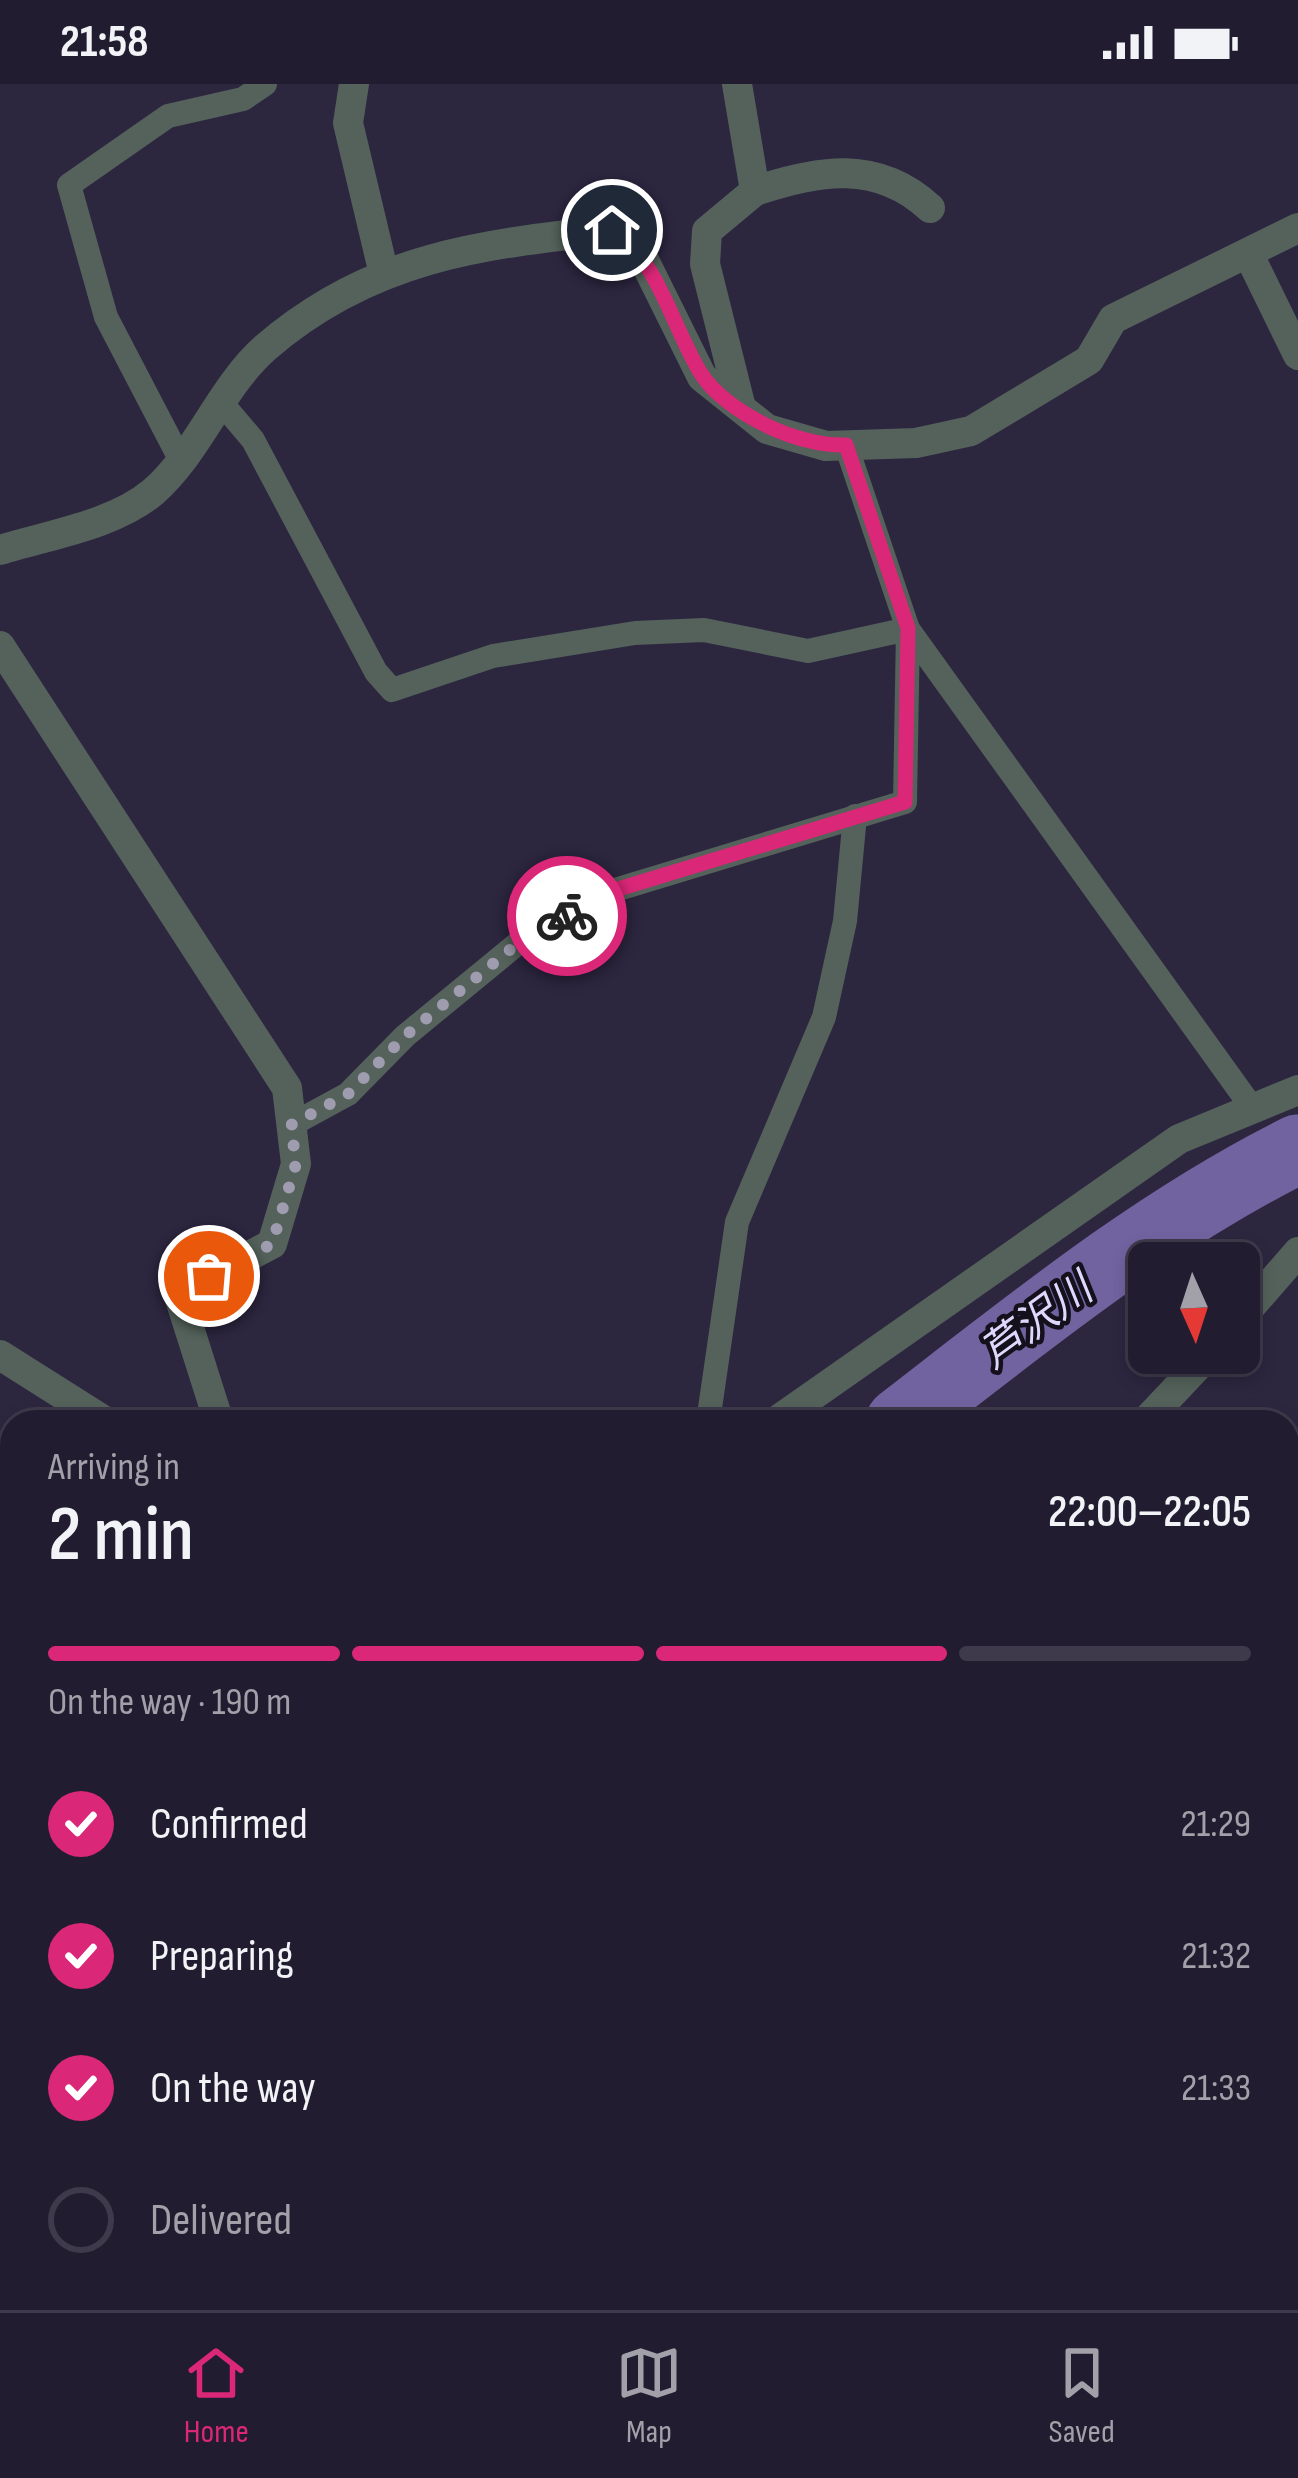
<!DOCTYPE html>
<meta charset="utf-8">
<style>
:root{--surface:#211c2f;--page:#2d293b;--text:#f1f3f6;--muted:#a2a1aa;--line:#3e3a4b;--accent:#db2777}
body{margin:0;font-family:"Sofia Sans Condensed","Noto Sans JP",sans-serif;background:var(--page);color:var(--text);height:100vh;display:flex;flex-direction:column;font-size:45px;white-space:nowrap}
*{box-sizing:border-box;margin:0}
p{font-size:39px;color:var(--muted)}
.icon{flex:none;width:66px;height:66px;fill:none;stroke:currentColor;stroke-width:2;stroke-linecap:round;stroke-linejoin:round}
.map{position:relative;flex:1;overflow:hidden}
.details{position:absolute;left:0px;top:1326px;width:1299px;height:900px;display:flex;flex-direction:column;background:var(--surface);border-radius:36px 36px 0 0;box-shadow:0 6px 18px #0003,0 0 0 3px var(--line)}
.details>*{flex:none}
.needle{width:78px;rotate:177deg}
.tools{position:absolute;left:1128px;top:1158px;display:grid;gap:24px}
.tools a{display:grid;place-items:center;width:132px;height:132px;border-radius:18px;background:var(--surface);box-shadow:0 6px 18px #0003,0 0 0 3px var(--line);font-size:60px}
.pin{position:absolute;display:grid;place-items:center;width:102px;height:102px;color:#fff;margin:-51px;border:6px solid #fff;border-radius:50%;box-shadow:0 3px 12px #0007}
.courier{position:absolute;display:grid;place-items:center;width:120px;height:120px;margin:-60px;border:9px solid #db2777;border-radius:50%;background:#fff;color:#222;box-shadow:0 3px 15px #0007}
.head em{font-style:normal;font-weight:600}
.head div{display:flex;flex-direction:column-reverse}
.head{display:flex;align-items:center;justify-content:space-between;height:204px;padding:0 48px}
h1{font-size:78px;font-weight:600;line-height:90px}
.bar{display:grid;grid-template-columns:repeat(4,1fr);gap:18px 12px;align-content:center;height:144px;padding:0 48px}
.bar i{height:15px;border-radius:9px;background:var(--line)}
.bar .selected{background:var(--accent)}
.bar p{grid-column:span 4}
ol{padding:0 48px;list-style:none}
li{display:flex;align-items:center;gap:36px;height:132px}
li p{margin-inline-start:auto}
li .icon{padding:12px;border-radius:50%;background:var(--accent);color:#fff;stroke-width:4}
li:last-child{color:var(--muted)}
li i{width:66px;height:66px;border:6px solid var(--line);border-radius:50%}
.status{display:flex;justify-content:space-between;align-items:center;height:84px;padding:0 60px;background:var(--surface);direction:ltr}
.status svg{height:33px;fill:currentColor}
.menu{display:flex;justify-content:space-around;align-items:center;height:168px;border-top:3px solid var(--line);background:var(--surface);font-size:33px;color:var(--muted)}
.menu a{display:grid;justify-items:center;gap:6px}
.menu .selected{color:var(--accent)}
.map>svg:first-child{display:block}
</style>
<div class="status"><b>21:58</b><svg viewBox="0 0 49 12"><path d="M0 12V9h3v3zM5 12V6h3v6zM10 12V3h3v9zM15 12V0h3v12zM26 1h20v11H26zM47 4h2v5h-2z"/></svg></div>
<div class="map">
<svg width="1298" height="2226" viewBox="0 0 1298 2226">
<rect width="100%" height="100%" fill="#2c263f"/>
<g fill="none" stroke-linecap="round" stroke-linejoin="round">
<g stroke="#7163a0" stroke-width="69">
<path d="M 900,1338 C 1027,1240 1153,1137 1298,1065"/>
<path d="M 0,1788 L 12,1787"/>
<path d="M 1287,2118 L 1298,2124"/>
<path d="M 1177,2214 L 1185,2226"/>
</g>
<path stroke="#747085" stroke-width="8" stroke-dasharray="6 9" stroke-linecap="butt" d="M 1287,1603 L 1298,1632"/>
<g stroke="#54625b" stroke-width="24">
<path d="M 220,317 L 253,356 L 376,588 L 392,606 L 493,572 L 635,549 L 704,546 L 808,567 L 908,545 L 905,718 L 615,806 L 523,855 L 405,952 L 348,1010 L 291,1041"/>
<path d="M 846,361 L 908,545 L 1253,1025"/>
<path d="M 179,373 L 106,233 L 69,101 L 168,32 L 243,15 L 265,0"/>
<path d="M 708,1338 L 737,1138 L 824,933 L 845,837 L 855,732"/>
<path d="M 0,1636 L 12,1622"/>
</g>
<g stroke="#54625b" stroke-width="30">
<path d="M 354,0 L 348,39 L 384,190"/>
<path d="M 737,0 L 755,107 L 707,147 L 705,180 L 741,324"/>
<path d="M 755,107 C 818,86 877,75 930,124"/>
<path d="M 1248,169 L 1298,271"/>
<path d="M 0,466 C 48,451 114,441 153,408 C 198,369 220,304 265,264 C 370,173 481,160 612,146 L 638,164 L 702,293 L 767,345 L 826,362 L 916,359 L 971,347 L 1089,276 L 1113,235 L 1298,144"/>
<path d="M 0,562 L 287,1004 L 296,1080 L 272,1160 L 178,1209 L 219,1338"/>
<path d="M 1239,1236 L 1298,1168"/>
<path d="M 0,1271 L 106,1338"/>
<path d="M 775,1338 L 1179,1055 L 1298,1006"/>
<path d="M 1145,1338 L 1210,1269"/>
<path d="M 0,1691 L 12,1692"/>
<path d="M 0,1929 L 12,1929"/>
<path d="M 1287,2155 L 1298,2164"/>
<path d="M 624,2214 L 628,2226"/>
<path d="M 1024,2214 L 1039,2226"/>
</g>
</g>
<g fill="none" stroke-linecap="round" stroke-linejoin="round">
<path stroke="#9f9caf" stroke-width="12" stroke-dasharray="0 21.6" d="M 209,1192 L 272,1160 L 296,1080 L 291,1041 L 348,1010 L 405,952 L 523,855 L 567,832"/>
<path stroke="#db2777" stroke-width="15" d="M 567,832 L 615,806 L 905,718 L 908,544 L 846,361 C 799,363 725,329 700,288 C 671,240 660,179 612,146"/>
</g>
<g text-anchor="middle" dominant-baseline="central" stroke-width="9" stroke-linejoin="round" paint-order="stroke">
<g font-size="42" font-style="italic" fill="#ded8fc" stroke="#14111d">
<text transform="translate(1037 1238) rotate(-36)">芦沢川</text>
</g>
</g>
</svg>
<div class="tools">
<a><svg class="needle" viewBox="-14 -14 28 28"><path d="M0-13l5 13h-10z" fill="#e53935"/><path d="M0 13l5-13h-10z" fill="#a2a1aa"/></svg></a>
</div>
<div class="pin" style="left:209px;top:1192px;background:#ea580c"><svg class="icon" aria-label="bag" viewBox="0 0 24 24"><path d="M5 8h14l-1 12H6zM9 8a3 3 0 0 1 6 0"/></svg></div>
<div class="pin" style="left:612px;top:146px;background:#1f2937"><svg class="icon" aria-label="home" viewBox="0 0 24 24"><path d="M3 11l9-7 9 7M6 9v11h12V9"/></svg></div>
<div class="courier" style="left:567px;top:832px"><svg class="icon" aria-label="bike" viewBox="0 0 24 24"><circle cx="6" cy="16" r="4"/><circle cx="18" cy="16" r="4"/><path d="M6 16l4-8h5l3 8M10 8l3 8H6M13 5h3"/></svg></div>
<section class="details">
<div class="head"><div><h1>2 min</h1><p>Arriving in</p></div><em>22:00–22:05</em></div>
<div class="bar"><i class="selected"></i><i class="selected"></i><i class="selected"></i><i></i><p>On the way · 190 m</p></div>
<ol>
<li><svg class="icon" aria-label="check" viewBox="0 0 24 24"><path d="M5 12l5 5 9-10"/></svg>Confirmed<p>21:29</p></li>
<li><svg class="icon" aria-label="check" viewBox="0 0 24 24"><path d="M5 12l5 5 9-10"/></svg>Preparing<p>21:32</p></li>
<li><svg class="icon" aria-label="check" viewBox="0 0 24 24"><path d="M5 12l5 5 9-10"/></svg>On the way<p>21:33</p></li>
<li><i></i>Delivered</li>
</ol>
</section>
</div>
<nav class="menu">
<a class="selected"><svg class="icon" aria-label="home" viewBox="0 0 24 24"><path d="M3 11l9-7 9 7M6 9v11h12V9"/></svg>Home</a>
<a><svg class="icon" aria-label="map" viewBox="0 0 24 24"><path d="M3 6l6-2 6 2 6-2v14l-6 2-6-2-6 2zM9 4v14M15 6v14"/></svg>Map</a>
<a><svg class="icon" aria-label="saved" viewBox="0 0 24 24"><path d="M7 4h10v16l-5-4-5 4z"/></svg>Saved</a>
</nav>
